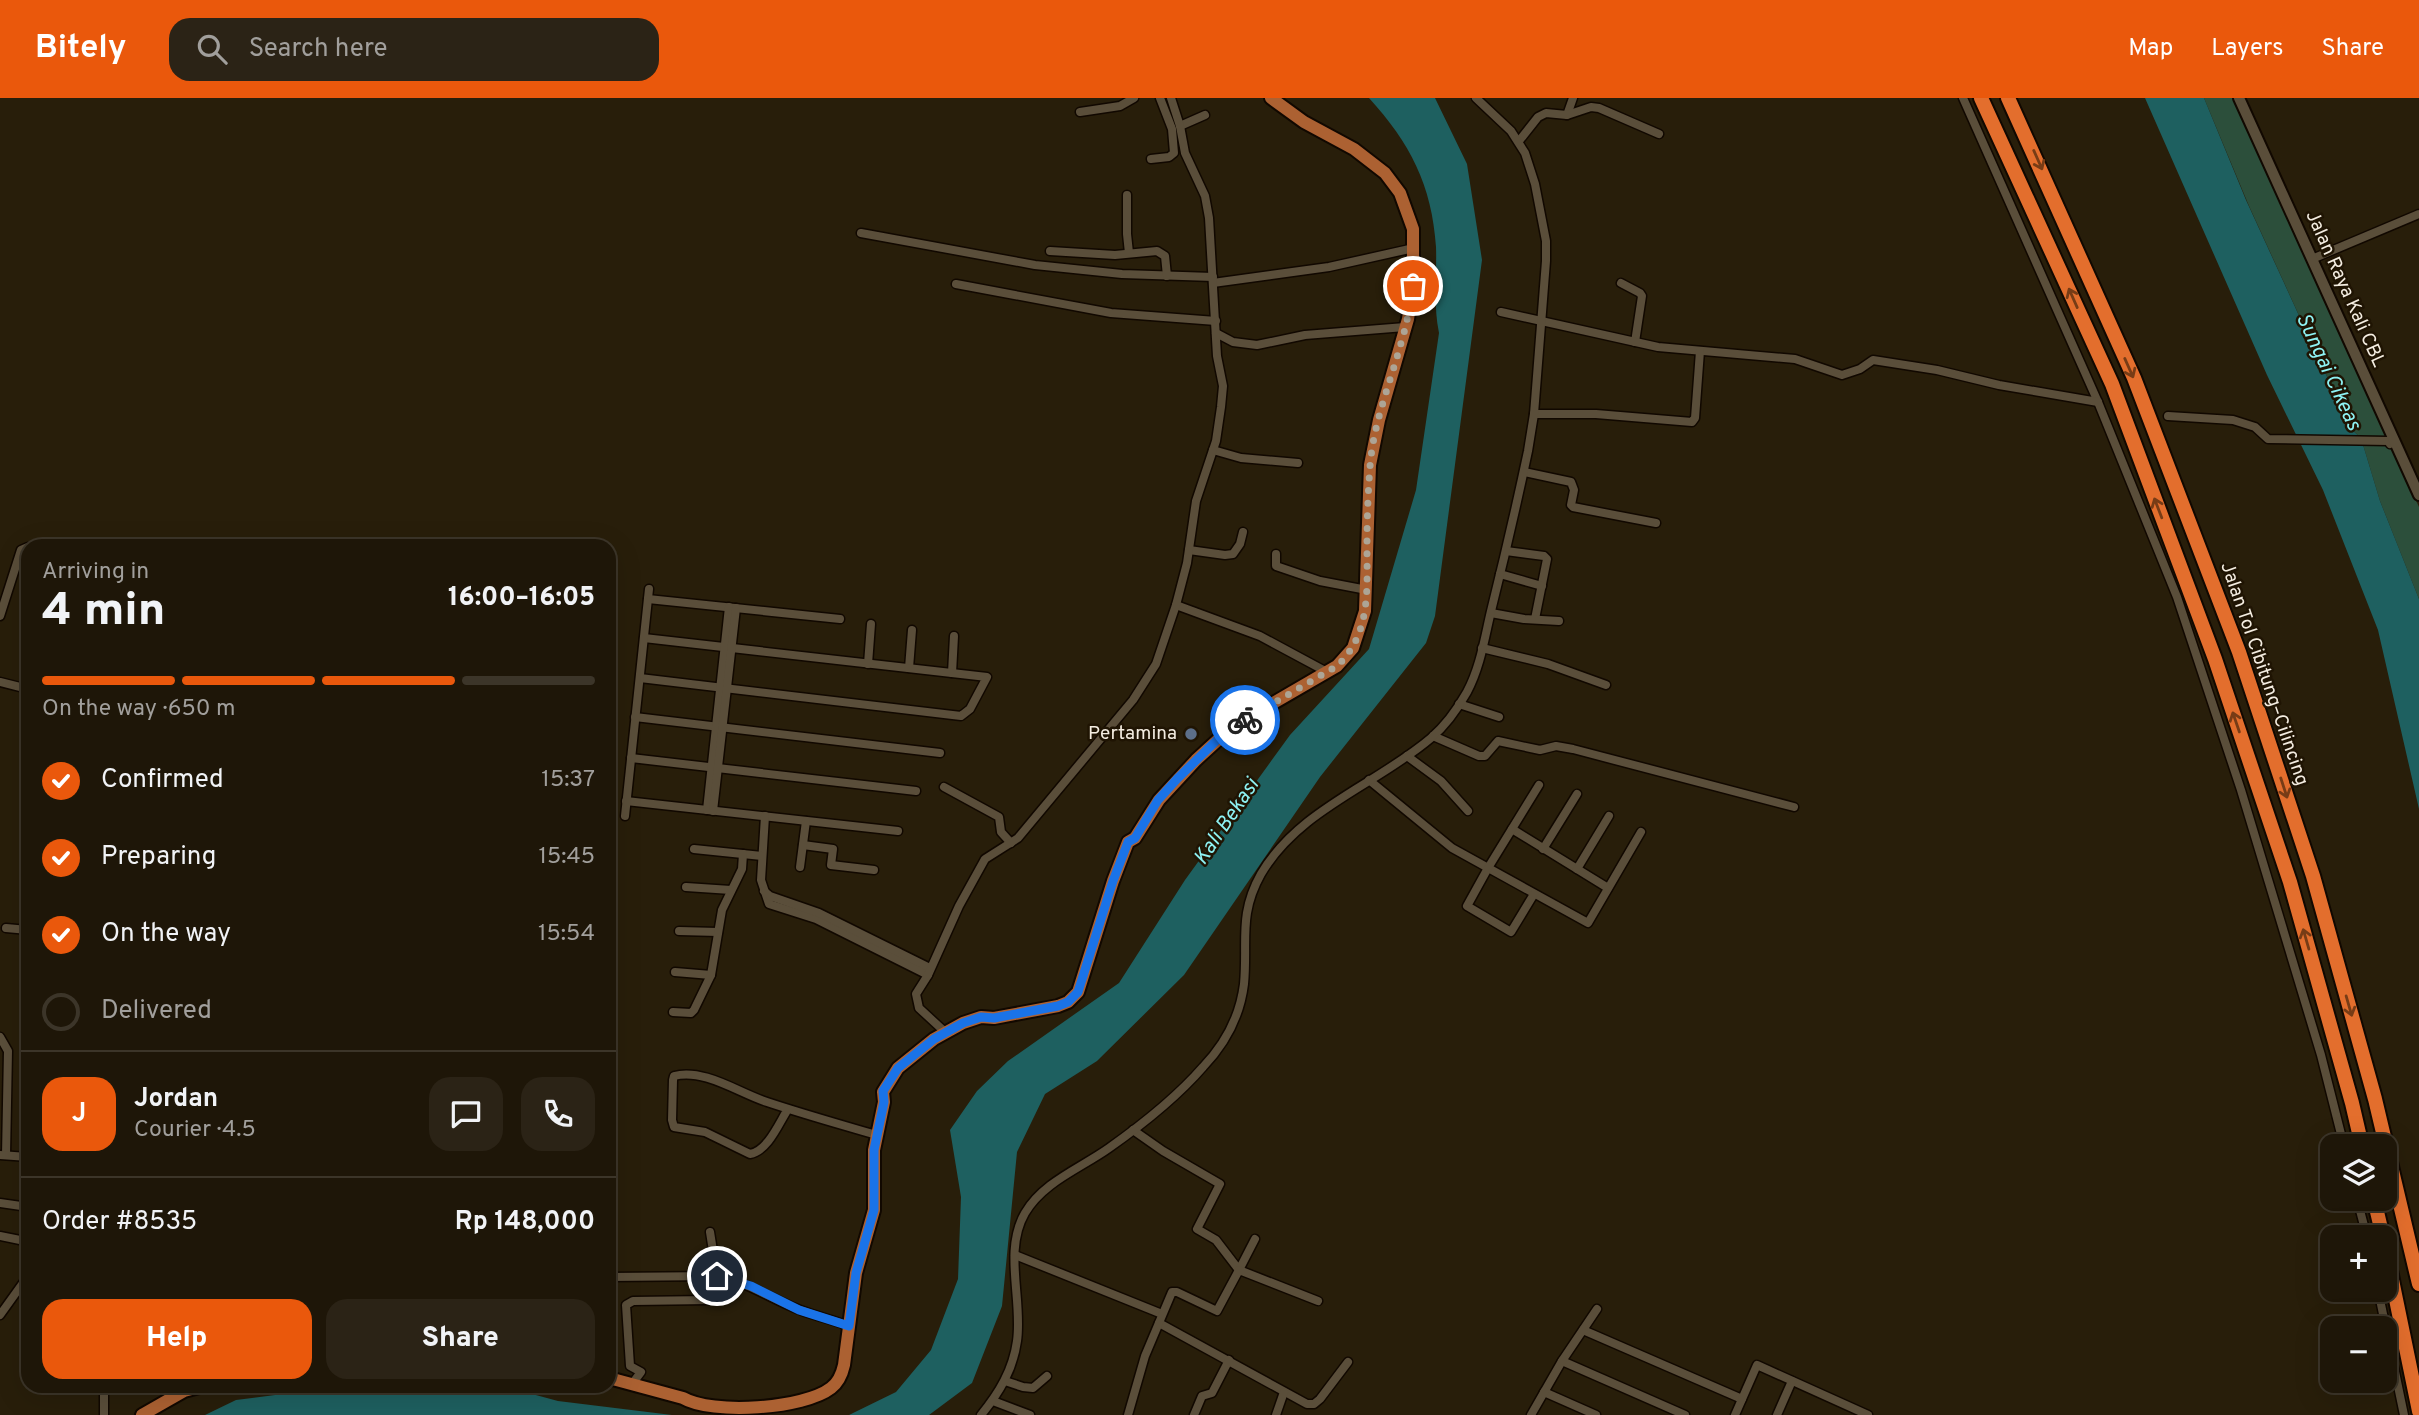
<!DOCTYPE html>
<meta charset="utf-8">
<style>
:root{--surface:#1e1608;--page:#2b2316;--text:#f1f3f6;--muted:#a19f9c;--line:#3c3529;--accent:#ea580c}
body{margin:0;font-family:Overpass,sans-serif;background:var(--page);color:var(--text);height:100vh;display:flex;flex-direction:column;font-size:26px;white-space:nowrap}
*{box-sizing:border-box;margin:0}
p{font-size:23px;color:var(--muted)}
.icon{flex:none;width:38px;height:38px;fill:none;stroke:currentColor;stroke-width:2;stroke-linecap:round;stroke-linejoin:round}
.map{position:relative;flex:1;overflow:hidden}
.sheet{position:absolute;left:21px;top:441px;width:595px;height:854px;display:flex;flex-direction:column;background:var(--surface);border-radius:21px;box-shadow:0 7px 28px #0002,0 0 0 2px var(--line)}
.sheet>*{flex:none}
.controls{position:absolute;left:2320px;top:1036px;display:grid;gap:14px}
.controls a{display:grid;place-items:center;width:77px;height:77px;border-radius:14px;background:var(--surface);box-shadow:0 7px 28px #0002,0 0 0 2px var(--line);font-size:35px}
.pin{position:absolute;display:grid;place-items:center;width:60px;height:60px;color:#fff;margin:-30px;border:4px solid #fff;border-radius:50%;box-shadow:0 2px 7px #0007}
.courier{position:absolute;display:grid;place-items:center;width:70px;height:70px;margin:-35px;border:5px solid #1a73e8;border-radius:50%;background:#fff;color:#222;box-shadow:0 2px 9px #0007}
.summary em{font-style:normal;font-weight:800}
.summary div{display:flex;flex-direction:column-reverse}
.summary{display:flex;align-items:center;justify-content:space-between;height:119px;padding:0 21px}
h1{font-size:46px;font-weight:800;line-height:52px}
.bar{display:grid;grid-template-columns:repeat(4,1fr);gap:10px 7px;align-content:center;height:84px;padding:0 21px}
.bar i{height:9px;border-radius:5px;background:var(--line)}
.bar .selected{background:var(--accent)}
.bar p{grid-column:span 4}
.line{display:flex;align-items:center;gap:18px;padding:0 21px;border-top:2px solid var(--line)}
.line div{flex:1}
.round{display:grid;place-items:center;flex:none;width:74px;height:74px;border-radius:21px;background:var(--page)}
ol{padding:0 21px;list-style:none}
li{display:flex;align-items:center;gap:21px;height:77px}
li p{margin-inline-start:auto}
li .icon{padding:7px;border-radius:50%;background:var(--accent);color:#fff;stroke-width:4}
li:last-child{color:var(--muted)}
li i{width:38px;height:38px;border:4px solid var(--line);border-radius:50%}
.action{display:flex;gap:14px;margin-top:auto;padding:14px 21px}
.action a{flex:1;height:80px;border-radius:21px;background:var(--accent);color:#fff;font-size:28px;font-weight:800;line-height:80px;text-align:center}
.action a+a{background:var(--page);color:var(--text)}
header{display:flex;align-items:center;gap:42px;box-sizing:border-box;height:98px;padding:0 35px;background:var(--accent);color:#fff}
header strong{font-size:33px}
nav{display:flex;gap:38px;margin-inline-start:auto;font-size:24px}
.search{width:490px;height:63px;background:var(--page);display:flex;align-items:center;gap:18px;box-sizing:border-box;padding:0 24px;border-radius:21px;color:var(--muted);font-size:26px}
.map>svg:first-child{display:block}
</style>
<header>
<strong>Bitely</strong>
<div class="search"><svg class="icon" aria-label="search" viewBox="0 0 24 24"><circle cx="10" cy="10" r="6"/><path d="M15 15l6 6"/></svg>Search here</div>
<nav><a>Map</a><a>Layers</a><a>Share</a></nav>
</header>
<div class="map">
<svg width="2419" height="1317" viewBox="0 0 2419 1317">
<rect width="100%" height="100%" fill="#281e0a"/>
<path fill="#2c4f3b" d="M 2204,0 L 2235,0 L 2266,74 L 2419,409 L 2419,501 L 2380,403 L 2361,340 L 2351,331 L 2249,108 Z"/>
<g fill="#1e6060">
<path d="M 1369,0 L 1435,0 L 1467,66 L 1482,162 L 1435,518 L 1426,545 L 1320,679 L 1184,877 L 1097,963 L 1045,996 L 1017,1054 L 1002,1208 L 972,1285 L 929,1317 L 849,1317 L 896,1294 L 931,1252 L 958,1181 L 961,1099 L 950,1032 L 977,993 L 1008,963 L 1119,885 L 1185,782 L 1290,637 L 1369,551 L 1416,392 L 1439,235 C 1433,206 1437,178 1436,149 C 1432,87 1410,45 1369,0 Z"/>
<path d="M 2145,0 L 2204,0 L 2246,102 L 2351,331 L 2361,340 L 2380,403 L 2419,501 L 2419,711 L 2378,532 L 2323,392 L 2267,277 Z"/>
<path d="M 344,1288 L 502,1288 L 558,1303 L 672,1317 L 205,1317 L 236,1302 Z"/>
</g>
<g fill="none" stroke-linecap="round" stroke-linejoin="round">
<g stroke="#110800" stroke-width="11">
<g id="street">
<path d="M 1963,0 L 2098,304 L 2177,499 L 2241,692 L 2321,957 L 2344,1048"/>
<path d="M 1080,14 L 1120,8 L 1134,0"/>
<path d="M 1567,17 L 1573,0"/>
<path d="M 1180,28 L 1205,17"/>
<path d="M 1519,43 L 1538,19 L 1546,15 L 1567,17 L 1591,9 L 1599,10 L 1659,36"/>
<path d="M 1151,61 L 1169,59 L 1174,55 L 1172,31 L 1160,0"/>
<path d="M 1127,97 L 1127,136 L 1129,155"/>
<path d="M 861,135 L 1035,167 L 1122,176 L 1213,179"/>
<path d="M 1050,153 L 1115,157 L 1157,153 L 1165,158 L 1167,178"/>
<path d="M 2312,161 L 2419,116"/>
<path d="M 1213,185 L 1329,169 L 1414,150"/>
<path d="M 1621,185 L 1640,195 L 1642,198 L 1635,244"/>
<path d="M 956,186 L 1111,215 L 1216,223"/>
<path d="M 1501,214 L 1658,249 L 1795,261 L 1842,277 L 1860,271 L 1873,262 L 1937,272 L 1999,287 L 2098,304"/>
<path d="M 1216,235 L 1233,244 L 1257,247 L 1305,237 L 1405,229"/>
<path d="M 1534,316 L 1596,316 L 1692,324 L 1695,320 L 1700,253"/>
<path d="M 2168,318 L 2233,322 L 2255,329 L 2268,341 L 2388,343 L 2390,346"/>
<path d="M 1213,352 L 1241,360 L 1298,365"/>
<path d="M 1524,374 L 1571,384 L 1574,392 L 1571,407 L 1573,409 L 1656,425"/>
<path d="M 1189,452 L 1225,457 L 1233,456 L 1240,446 L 1243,434"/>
<path d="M 1506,453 L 1544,458 L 1547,461 L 1535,521"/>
<path d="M 1276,456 L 1276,468 L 1320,483 L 1367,492"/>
<path d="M 1500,476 L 1542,488"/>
<path d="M 648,501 L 840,521"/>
<path d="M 1176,507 L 1260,538 L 1327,574"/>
<path d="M 1491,515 L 1524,521 L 1559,523"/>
<path d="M 0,518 L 21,452 L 28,449"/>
<path d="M 1482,550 L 1548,566 L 1606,587"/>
<path d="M 868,566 L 871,526"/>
<path d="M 909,570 L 912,532"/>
<path d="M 952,575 L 954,538"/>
<path d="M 640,580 L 961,618 L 970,611 L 987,579 L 644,540"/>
<path d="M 0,584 L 28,591"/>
<path d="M 1459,606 L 1499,619"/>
<path d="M 635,619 L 940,655"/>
<path d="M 1433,638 L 1479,658 L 1485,658 L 1498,643 L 1540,652 L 1556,648 L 1573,651 L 1794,709"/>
<path d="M 25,650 L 28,640"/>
<path d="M 1407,658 L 1441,683 L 1468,713"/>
<path d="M 631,660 L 916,693"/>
<path d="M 1369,682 L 1452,750 L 1588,825 L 1641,734"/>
<path d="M 944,689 L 999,719 L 1001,734 L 1011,745"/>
<path d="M 626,703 L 898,733"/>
<path d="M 707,712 L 729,509"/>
<path d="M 713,713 L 736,510"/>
<path d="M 625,718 L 649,491"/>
<path d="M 765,718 L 761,782 L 769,806 L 816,821 L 928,877"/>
<path d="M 1512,731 L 1608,790"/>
<path d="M 803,747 L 833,751 L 831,767 L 874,772"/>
<path d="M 694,751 L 762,758"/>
<path d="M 1543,751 L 1577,696"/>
<path d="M 800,769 L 806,723"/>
<path d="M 1577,771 L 1609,718"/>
<path d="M 686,789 L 731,792"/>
<path d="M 764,793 L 770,798 L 819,815 L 930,870"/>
<path d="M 1534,796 L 1511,834 L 1467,808 L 1488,770 L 1539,687"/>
<path d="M 6,830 L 28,832"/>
<path d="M 679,833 L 718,834"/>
<path d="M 675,874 L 711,877"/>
<path d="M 673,914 L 691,915 L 694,912 L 711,877 L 722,812 L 742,771 L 743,756"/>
<path d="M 945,934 L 919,910 L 916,896 L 928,877 L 959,808 L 985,761 L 1018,740 L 1133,602 L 1156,566 L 1176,507 L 1187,465 L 1196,403 L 1216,343 L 1221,309 L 1223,288 L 1217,258 L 1209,120 L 1205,98 L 1185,55 L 1180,28 L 1171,0"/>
<path d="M 0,939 L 8,953 L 6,1057"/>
<path d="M 788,1011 C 779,1025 768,1053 750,1056 L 705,1034 L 674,1029 L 672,1022 L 673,982 L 674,978 C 704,970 739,995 767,1004 C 803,1016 839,1026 876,1037"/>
<path d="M 1133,1032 L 1163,1053 L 1220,1086 L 1197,1131 L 1216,1142 L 1239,1172 L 1255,1141"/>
<path d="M 0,1057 L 28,1059"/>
<path d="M 2357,1101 L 2367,1139"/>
<path d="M 0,1105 L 28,1109"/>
<path d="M 0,1138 L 20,1142"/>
<path d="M 1015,1157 L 1162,1216"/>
<path d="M 609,1179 L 717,1178 C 748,1184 771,1201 800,1212 C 816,1218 833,1222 849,1228"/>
<path d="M 2378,1192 L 2404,1317"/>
<path d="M 0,1217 L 28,1178"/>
<path d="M 1159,1225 L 1307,1306 L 1314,1306 L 1320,1301 L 1348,1264"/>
<path d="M 1583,1232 L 1742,1301"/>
<path d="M 1562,1263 L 1685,1317"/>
<path d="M 1005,1283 L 1023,1289 L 1033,1290 L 1047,1278"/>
<path d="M 632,1286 L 641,1274 L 630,1268 L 626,1207 L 633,1203 L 709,1202 L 716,1198 L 717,1178 L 710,1134"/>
<path d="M 1544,1294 L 1596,1317"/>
<path d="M 993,1303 L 1030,1317"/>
<path d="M 104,1317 L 104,1288"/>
<path d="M 981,1317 C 999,1295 1013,1272 1017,1243 C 1023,1202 1003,1153 1025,1115 C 1043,1084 1081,1070 1109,1050 C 1143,1026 1176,1000 1203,969 C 1225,946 1240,918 1244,886 C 1248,843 1238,817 1261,776 C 1299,711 1376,687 1431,640 C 1445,628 1458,610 1467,594 C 1481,568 1485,537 1492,509 C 1505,457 1517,405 1528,353 L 1534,316 L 1546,163 L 1546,143 L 1535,86 L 1525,55 L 1511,33 L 1476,0"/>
<path d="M 1128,1317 L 1145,1258 L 1172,1194 L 1177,1194 L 1217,1213 L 1239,1172 L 1318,1203"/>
<path d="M 1194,1317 L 1202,1298 L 1212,1295 L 1229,1262"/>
<path d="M 1276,1317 L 1284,1294"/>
<path d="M 1531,1317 L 1562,1263 L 1597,1211"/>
<path d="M 1735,1317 L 1757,1267 L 1868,1317"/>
<path d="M 1777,1317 L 1792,1283"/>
</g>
</g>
<g stroke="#110800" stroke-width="14">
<path id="secondary" d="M 2239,0 L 2419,397"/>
</g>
<g stroke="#110800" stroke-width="16">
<g id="primary">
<path d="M 609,1280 L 683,1300 C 712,1317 804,1311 831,1290 C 839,1284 842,1276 844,1267 L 856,1175 L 874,1112 L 874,1052 L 884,1004 L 883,994 L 898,970 L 934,941 L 963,925 L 981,919 L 994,920 L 1058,908 L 1068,904 L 1078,894 L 1113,783 L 1128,744 L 1135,740 L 1159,702 L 1196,662 L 1232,629 L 1337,568 L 1353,550 L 1365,513 L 1370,367 L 1379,322 L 1408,221 L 1413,188 L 1413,131 L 1400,95 L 1385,75 L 1354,51 L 1304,24 L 1271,0"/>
<path d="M 142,1317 L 184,1293 L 203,1288"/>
</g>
</g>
<g stroke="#110800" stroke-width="18">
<g id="highway">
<path d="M 1981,0 L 2112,286 L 2215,561 L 2290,784 L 2352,1005 L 2362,1048"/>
<path d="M 2008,0 L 2134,280 L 2239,554 L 2313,778 L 2375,1001 L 2419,1186"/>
<path d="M 2374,1101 L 2383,1139"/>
<path d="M 2385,1148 L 2419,1313"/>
</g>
</g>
<use href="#street" stroke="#5a4e3a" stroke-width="8"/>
<use href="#secondary" stroke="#5a4e3a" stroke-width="10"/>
<use href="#primary" stroke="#ac6132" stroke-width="12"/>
<use href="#highway" stroke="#e36e2d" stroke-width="14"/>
</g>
<defs><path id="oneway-shaft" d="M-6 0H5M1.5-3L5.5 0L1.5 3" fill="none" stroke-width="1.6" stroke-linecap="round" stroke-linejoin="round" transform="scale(1.75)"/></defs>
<g stroke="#773c16">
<use href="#oneway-shaft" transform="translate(2038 62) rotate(66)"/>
<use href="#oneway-shaft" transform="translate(2073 200) rotate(-114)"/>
<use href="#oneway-shaft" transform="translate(2129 270) rotate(66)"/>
<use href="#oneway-shaft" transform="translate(2158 410) rotate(-111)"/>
<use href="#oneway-shaft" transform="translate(2236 624) rotate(-109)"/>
<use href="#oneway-shaft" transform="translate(2284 690) rotate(72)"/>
<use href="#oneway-shaft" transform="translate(2306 841) rotate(-106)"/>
<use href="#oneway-shaft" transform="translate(2349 908) rotate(74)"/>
</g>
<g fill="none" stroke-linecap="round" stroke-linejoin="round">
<path stroke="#ada596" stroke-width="7" stroke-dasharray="0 12.6" d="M 1245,622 L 1337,568 C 1371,536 1367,492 1367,449 C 1367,422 1368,395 1370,369 C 1373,326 1390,286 1401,245 C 1407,226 1410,207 1413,188"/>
<path stroke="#1a73e8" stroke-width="9" d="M 717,1178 L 751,1188 L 799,1212 L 849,1228 L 856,1175 L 874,1112 L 874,1052 L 884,1004 L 883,993 L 898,970 L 934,941 L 963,925 L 981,919 L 994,920 L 1058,908 L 1068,904 L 1078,894 L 1113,783 L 1128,744 L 1135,740 L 1158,702 L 1177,681 L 1219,640 L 1232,628 L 1245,622"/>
</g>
<circle fill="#5c6f8a" stroke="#1f1403" stroke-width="2.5" cx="1191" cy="636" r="7"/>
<g text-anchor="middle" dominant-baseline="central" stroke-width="5" stroke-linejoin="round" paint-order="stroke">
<g font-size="19" fill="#f4ede1" stroke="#1f1403">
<text transform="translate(2345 191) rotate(66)">Jalan Raya Kali CBL</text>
<text transform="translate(2264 576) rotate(71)">Jalan Tol Cibitung–Cilincing</text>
</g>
<g font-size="19" fill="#f4ede1" stroke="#1f1403" text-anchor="end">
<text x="1177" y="636">Pertamina</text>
</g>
<g font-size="21" font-style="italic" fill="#8ef2f3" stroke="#1f1403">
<text transform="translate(2328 274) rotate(65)">Sungai Cikeas</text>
<text transform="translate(1227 724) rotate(-56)">Kali Bekasi</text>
</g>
</g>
</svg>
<div class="controls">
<a><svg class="icon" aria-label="layers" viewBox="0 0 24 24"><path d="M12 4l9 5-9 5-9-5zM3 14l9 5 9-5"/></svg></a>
<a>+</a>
<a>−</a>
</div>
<div class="pin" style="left:1413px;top:188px;background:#ea580c"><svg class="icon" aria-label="bag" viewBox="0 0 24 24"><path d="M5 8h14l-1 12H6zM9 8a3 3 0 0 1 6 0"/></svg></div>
<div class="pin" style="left:717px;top:1178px;background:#1f2937"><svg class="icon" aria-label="home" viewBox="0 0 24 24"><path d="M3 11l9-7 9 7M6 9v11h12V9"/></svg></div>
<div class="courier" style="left:1245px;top:622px"><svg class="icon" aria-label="bike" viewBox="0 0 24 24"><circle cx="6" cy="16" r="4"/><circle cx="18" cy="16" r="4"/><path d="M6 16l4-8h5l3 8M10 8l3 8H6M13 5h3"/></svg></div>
<section class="sheet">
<div class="summary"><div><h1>4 min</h1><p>Arriving in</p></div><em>16:00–16:05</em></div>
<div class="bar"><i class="selected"></i><i class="selected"></i><i class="selected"></i><i></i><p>On the way · 650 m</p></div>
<ol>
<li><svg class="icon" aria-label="check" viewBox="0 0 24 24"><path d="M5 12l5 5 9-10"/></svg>Confirmed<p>15:37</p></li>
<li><svg class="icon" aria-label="check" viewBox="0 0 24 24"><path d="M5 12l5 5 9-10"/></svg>Preparing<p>15:45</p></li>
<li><svg class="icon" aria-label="check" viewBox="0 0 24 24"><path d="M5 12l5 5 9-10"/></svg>On the way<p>15:54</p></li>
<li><i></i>Delivered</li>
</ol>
<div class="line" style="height:126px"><b class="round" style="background:var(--accent);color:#fff">J</b><div><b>Jordan</b><p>Courier · 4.5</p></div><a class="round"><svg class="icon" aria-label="chat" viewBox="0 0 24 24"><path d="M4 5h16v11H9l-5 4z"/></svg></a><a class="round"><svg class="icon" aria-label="phone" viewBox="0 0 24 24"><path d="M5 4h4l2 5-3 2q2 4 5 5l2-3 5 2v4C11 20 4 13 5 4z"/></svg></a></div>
<div class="line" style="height:91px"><div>Order #8535</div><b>Rp 148,000</b></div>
<div class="action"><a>Help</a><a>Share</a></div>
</section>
</div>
